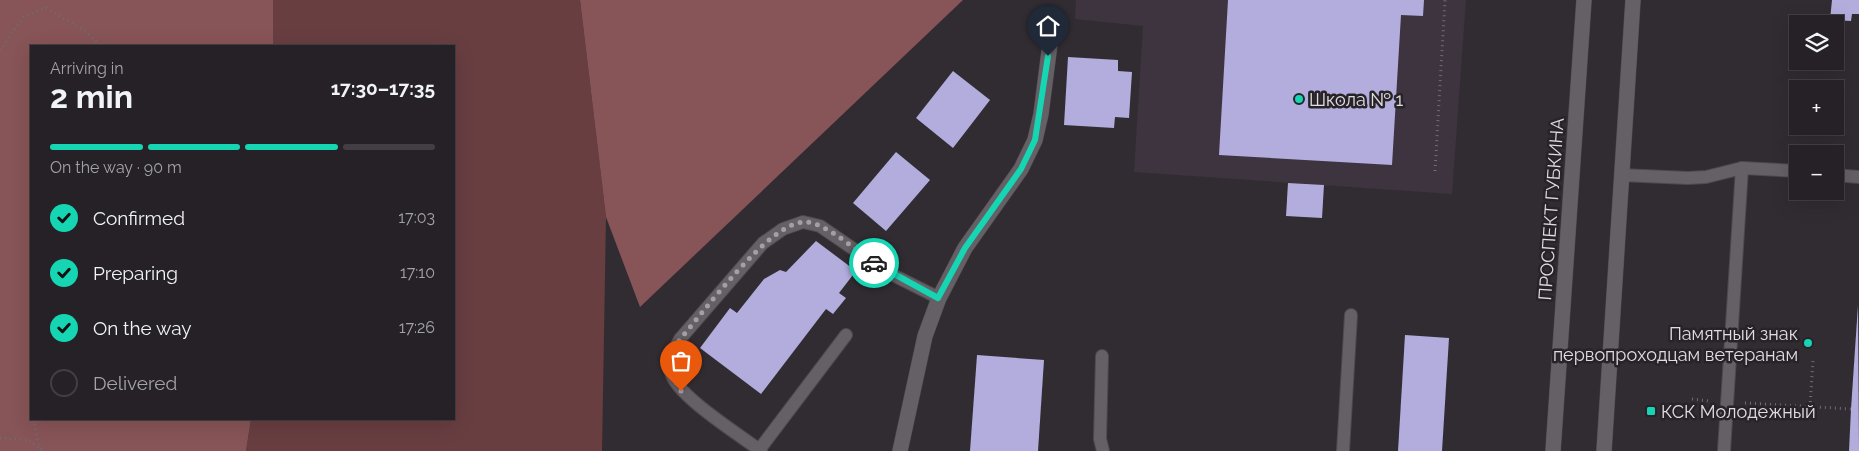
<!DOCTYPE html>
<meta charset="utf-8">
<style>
:root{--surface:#252126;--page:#2d292e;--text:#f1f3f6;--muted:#a3a3a7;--line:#423e43;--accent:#16d5b3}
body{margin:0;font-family:Raleway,sans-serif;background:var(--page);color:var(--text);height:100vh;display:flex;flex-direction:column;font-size:19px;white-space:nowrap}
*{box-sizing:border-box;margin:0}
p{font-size:16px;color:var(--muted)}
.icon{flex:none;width:28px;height:28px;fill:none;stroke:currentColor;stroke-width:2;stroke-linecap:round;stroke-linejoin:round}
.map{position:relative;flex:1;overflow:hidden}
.drawer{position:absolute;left:30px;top:45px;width:425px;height:375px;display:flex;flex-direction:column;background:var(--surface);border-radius:0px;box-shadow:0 5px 20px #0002,0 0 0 1px var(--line)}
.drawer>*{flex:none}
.controls{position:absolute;left:1789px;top:15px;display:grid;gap:10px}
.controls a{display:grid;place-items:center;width:55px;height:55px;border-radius:0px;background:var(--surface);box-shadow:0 5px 20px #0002,0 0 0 1px var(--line);font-size:25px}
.pin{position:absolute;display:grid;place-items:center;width:42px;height:42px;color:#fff;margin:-51px -21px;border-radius:50% 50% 50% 0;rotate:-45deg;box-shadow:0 0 5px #0007}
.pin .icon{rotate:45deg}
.courier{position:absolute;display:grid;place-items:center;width:50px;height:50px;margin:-25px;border:4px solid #16d5b3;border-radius:50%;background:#fff;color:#222;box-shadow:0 1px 6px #0007}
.summary em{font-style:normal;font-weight:700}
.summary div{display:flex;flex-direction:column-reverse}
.summary{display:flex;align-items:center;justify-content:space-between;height:85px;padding:0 20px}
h1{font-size:32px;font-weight:700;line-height:38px}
.bar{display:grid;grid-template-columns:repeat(4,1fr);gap:8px 5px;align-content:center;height:60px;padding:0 20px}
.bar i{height:6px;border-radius:4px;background:var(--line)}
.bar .on{background:var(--accent)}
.bar p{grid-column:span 4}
ol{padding:0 20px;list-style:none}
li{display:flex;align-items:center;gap:15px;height:55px}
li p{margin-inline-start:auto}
li .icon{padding:5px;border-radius:50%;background:var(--accent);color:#111;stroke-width:4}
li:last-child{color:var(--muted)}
li i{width:28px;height:28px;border:2px solid var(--line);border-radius:50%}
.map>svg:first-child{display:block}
</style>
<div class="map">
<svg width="1859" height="451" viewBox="0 0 1859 451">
<rect width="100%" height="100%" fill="#312c32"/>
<path fill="#3d343f" d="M 1076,0 L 1466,0 L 1452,194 L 1134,172 L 1143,26 L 1075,19 Z"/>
<path fill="#683e41" d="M 273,0 L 580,0 L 606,217 L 602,451 L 246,451 L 251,419 L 454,419 L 454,46 L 273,46 Z"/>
<g fill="#875457">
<path d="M 0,0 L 273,0 L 273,46 L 31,46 L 31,419 L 251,419 L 246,451 L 0,451 Z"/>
<path d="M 580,0 L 963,0 L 640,307 L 606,217 Z"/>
</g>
<g fill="#b2addd">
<path d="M 1228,0 L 1424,0 L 1423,16 L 1401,15 L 1392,165 L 1219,155 Z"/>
<path d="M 1832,0 L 1859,0 L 1859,14 L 1852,14 L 1851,21 L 1830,20 Z"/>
<path d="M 1068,57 L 1118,60 L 1118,71 L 1132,72 L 1129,118 L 1115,117 L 1114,128 L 1064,125 Z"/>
<path d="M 953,71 L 990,100 L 953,148 L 916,118 Z"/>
<path d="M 896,152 L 930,180 L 886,231 L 853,203 Z"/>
<path d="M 1288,183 L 1324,185 L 1322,218 L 1286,216 Z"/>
<path d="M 816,241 L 856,271 L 839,293 L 846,298 L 833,314 L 826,309 L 761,394 L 700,348 L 730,308 L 737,313 L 764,279 L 780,270 L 786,272 Z"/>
<path d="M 1858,305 L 1859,451 L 1849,451 L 1851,409 Z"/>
<path d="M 1405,335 L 1449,338 L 1442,451 L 1398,451 Z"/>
<path d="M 977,355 L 1044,360 L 1038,451 L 970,451 Z"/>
</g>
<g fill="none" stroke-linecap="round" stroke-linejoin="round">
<g stroke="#4d494e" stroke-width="14">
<g id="lane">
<path d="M 1621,175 L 1688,178 L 1706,177 L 1742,168 L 1798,171"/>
<path d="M 1835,175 L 1859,177"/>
<path d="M 1102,356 L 1100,439 L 1103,451"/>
<path d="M 759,450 L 846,335"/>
<path d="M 761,451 C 741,436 674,394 671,372 C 669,358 674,350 680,339 L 763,243 L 783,229 L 803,222 L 820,226 L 887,272 L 939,298"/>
<path d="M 1343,451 L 1351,315"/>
<path d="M 1724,451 L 1742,168"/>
</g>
</g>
<g stroke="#4d494e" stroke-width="16">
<path id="street" d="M 900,451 L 925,336 L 939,298 L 965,248 L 1021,169 L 1035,140 L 1041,114 L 1051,36"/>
</g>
<g stroke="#4d494e" stroke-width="16">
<g id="secondary">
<path d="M 1553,451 L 1584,0"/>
<path d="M 1604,451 L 1633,0"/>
</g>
</g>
<g stroke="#706c71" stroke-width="3" stroke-dasharray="1 4" stroke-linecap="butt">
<path d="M 0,50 L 24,16 L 46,8 L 84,30 L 101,46"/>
<path d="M 1435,171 L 1445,0"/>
<path d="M 1692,399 L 1709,401"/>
<path d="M 1745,403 L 1851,409"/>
<path d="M 1810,407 L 1813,361"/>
<path d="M 34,419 L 37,438 L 42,450"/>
<path d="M 0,438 L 29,440 L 42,451"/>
</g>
<use href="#lane" stroke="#656066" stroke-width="12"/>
<use href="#street" stroke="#656066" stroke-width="15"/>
<use href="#secondary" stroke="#656066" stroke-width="15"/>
</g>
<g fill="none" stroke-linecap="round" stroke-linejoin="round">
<path stroke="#a39fa4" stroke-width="5" stroke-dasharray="0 9" d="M 681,391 C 668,369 668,361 680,339 C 705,311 767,225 803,222 C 823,220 858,252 874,263"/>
<path stroke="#16d5b3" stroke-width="6" d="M 874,263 L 938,298 L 965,248 L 1021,169 L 1035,140 L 1048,56"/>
</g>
<g fill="#16d5b3" stroke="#272328" stroke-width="2">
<circle cx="1299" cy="99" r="5"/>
<circle cx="1808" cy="343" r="5"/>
<rect x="1646" y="406" width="10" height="10" rx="2.5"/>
</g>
<g text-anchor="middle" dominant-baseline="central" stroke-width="5" stroke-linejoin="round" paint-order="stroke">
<g font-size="18" fill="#e0dde1" stroke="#272328" text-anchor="start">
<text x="1309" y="99">Школа № 1</text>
<text x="1798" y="333" text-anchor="end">Памятный знак<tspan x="1798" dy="21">первопроходцам ветеранам</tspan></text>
<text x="1661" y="411">КСК Молодежный</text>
</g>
<g font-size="18" fill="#e0dde1" stroke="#272328">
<text transform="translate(1551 209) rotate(-86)">ПРОСПЕКТ ГУБКИНА</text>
</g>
</g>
</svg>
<div class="controls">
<a><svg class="icon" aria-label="layers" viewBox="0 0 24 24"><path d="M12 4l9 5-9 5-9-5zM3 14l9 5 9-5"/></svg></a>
<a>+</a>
<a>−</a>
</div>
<div class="pin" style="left:681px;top:391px;background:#ea580c"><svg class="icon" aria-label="bag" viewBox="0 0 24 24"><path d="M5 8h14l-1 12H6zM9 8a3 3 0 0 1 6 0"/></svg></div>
<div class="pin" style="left:1048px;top:56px;background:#1f2937"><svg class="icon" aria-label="home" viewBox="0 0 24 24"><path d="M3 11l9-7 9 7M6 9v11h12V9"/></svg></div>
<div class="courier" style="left:874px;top:263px"><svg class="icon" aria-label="car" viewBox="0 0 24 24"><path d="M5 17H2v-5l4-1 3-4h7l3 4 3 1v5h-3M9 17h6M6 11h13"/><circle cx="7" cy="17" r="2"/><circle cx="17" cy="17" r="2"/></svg></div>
<section class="drawer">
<div class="summary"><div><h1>2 min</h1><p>Arriving in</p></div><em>17:30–17:35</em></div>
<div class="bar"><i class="on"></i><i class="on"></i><i class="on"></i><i></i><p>On the way · 90 m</p></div>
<ol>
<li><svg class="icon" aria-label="check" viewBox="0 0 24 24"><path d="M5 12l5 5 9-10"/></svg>Confirmed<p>17:03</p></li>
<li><svg class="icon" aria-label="check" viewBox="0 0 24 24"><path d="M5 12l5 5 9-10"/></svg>Preparing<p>17:10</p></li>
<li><svg class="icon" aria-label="check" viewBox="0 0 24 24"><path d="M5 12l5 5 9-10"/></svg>On the way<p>17:26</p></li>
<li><i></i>Delivered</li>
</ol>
</section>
</div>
